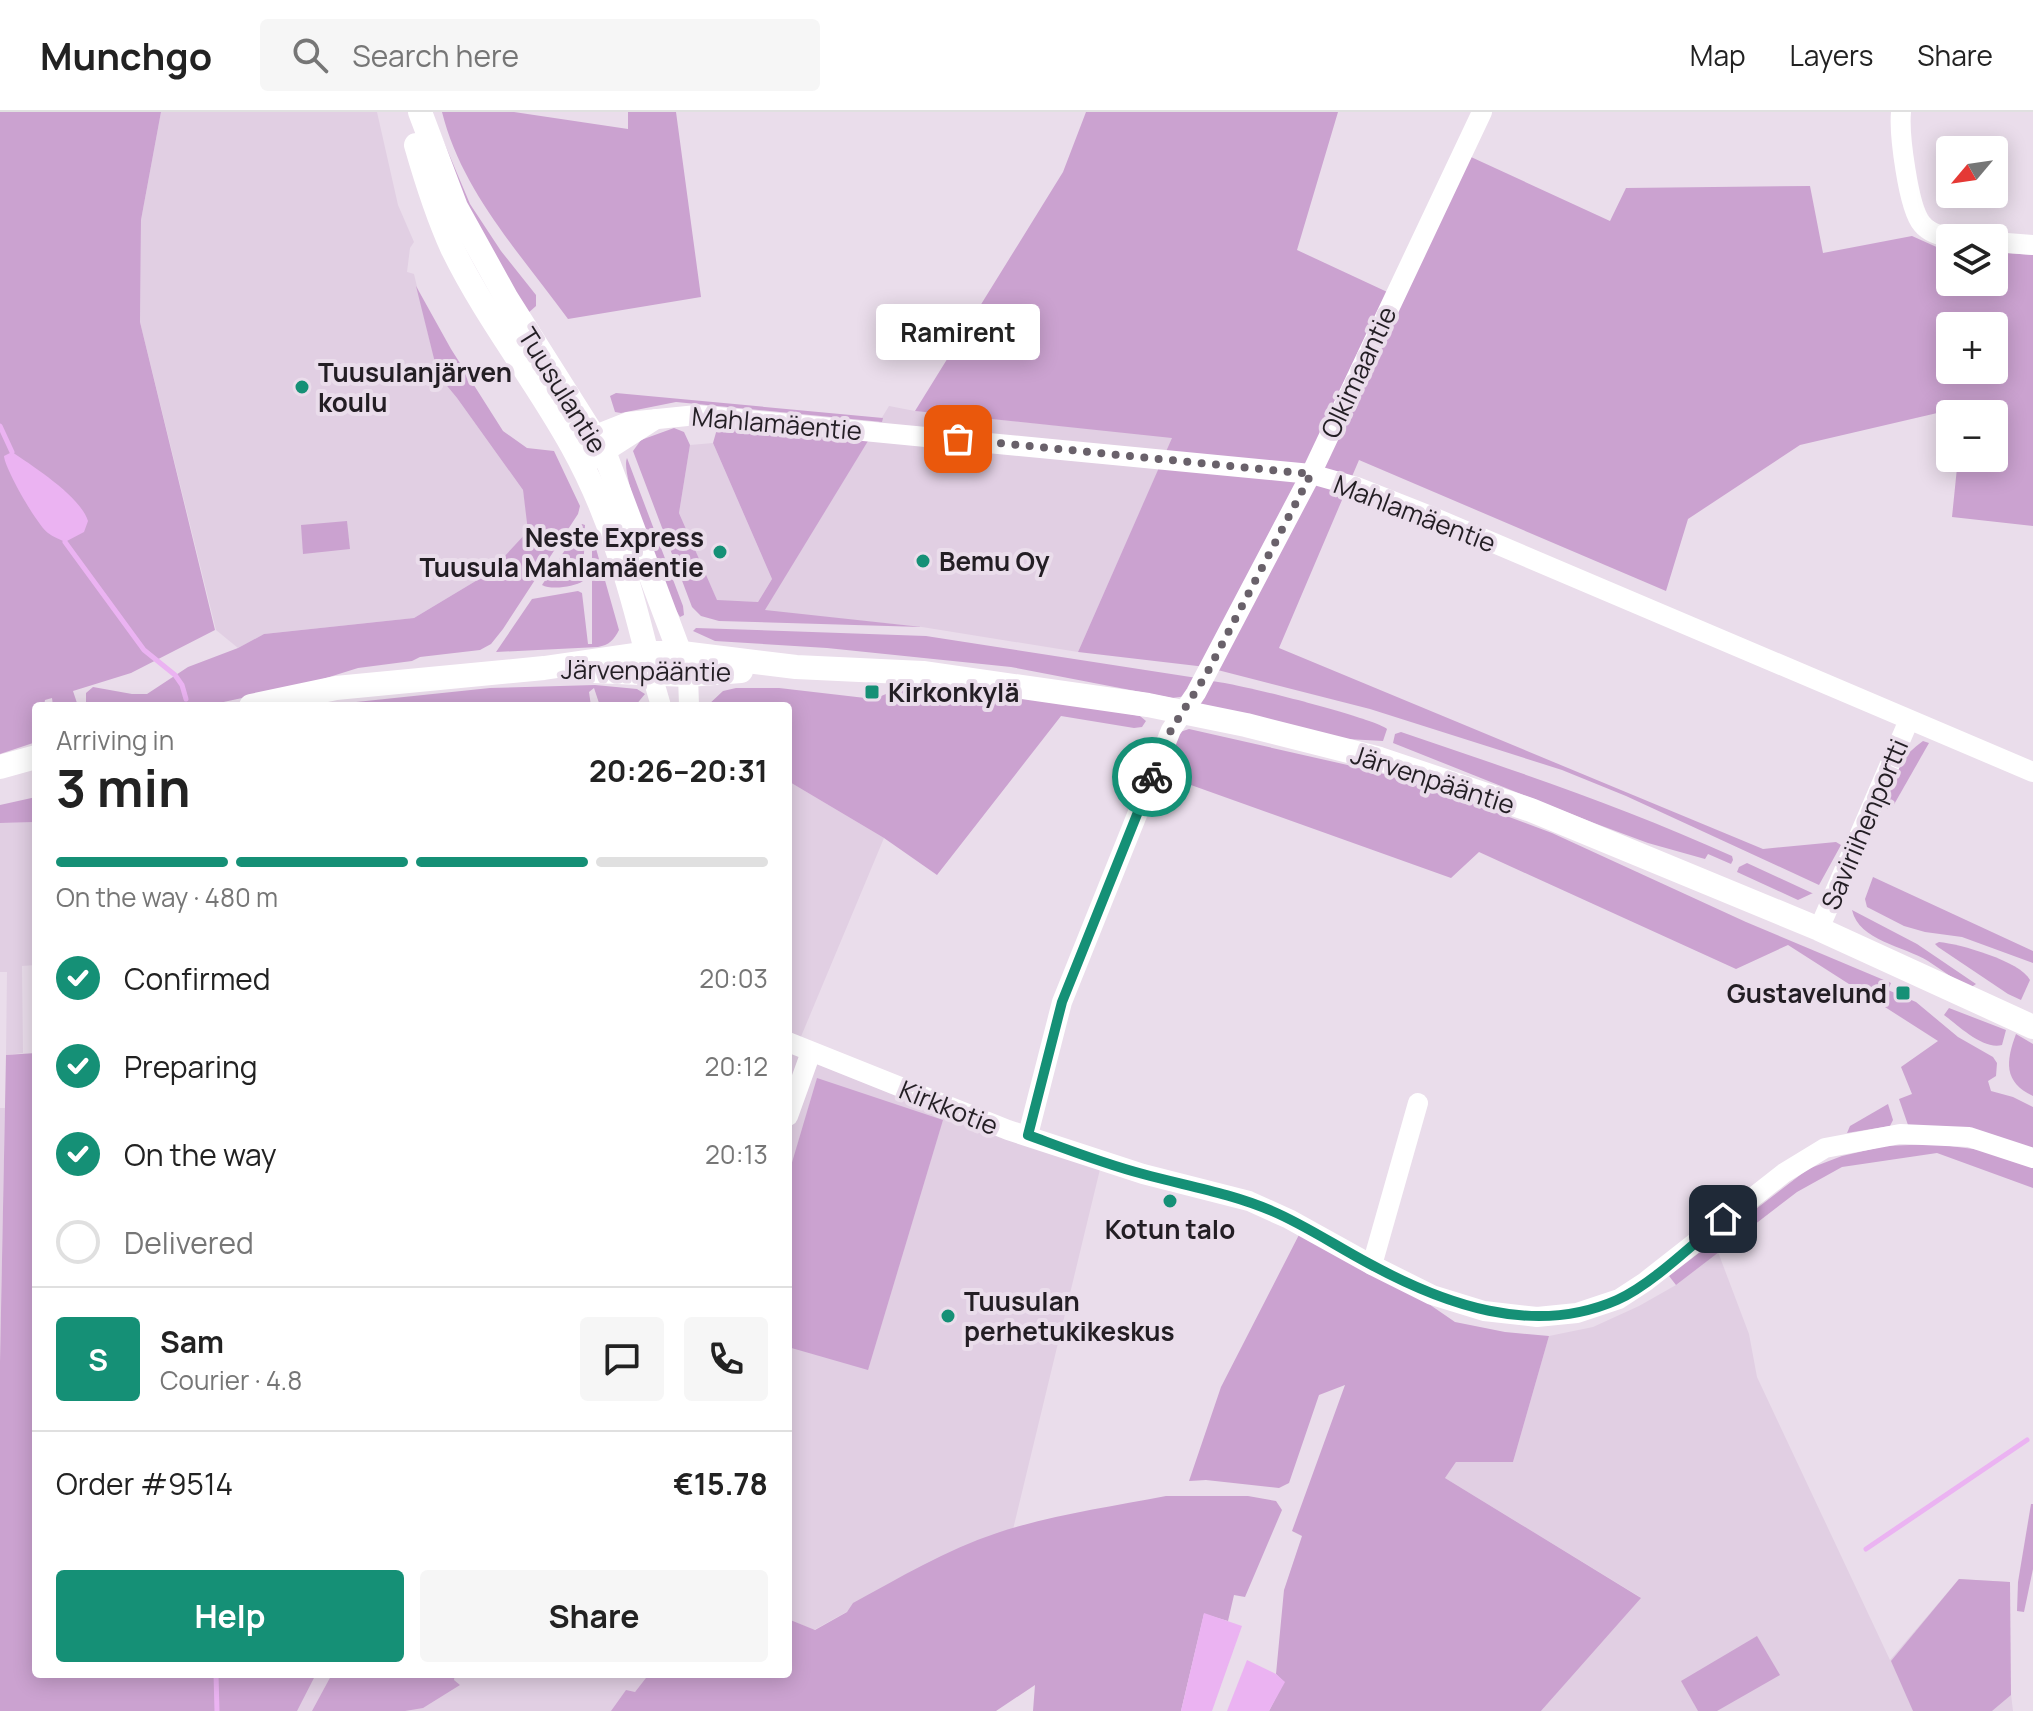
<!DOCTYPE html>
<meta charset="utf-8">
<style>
:root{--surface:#fff;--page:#f6f6f6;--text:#222;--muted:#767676;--line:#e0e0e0;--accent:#159076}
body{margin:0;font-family:Manrope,sans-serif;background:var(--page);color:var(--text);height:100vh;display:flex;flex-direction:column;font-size:30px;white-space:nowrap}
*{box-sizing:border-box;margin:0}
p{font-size:26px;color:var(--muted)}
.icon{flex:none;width:44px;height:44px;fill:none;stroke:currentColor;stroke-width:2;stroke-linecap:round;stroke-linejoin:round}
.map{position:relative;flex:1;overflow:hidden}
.sheet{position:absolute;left:32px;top:590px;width:760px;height:976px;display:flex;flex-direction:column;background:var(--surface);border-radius:8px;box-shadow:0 4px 20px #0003}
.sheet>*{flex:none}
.needle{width:52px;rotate:241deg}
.fabs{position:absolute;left:1936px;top:24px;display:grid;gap:16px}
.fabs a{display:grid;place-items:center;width:72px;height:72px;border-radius:8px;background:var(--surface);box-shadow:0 4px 20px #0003;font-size:40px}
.pin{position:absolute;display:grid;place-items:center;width:68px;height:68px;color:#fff;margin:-34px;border-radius:16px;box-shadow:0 4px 12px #0006}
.courier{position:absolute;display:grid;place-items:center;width:80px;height:80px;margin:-40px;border:6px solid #159076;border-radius:50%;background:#fff;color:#222;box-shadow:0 2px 10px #0007}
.bubble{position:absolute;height:56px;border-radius:8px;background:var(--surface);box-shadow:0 4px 20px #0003;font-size:26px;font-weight:700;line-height:56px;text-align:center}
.summary em{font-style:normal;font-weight:700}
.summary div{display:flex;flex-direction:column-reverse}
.summary{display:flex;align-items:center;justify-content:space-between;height:136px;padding:0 24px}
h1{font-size:52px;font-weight:700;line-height:60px}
.bar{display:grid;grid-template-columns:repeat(4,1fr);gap:12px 8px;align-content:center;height:96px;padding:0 24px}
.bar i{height:10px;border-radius:6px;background:var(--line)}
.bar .current{background:var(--accent)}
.bar p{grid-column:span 4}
.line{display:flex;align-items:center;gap:20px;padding:0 24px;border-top:2px solid var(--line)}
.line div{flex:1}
.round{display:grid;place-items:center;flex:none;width:84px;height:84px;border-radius:8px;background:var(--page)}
ol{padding:0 24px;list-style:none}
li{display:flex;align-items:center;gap:24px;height:88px}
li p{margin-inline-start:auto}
li .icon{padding:8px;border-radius:50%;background:var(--accent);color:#fff;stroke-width:4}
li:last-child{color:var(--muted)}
li i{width:44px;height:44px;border:4px solid var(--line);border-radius:50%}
.action{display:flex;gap:16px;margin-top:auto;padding:16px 24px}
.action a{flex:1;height:92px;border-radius:8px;background:var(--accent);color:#fff;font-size:32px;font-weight:700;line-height:92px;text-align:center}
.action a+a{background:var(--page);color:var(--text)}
header{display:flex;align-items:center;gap:48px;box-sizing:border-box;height:112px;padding:0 40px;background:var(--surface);border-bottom:2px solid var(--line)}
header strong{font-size:38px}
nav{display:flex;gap:44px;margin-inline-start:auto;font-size:28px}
.search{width:560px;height:72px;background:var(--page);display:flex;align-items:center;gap:20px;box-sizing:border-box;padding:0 28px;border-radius:8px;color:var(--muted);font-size:30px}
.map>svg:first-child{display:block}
</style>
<header>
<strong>Munchgo</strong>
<div class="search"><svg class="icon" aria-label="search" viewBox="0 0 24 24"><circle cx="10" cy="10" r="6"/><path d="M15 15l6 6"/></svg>Search here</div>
<nav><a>Map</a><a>Layers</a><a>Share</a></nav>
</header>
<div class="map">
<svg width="2033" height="1599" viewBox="0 0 2033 1599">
<rect width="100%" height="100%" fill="#eaddeb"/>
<g fill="#e1cfe3">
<path d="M 161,0 L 377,0 L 398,93 L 414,130 L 410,136 L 407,160 L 414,162 L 438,263 L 457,286 L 523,378 L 529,419 L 489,461 L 414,506 L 264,522 L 238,536 L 216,518 L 140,210 L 141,108 Z"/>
<path d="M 889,294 L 915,299 L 1173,325 L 1078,540 L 922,515 L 764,499 Z"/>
<path d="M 713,331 L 772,467 L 758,490 L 717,489 L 679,401 L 690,333 Z"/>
<path d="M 788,669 L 884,726 L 800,927 L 1102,1049 L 1009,1434 L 909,1465 L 814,1518 L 788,1507 Z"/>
<path d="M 36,710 L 36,853 L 22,854 L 23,941 L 6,943 L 7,860 L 0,860 L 0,711 Z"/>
<path d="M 0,996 L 5,996 L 0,1250 Z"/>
<path d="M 1718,1140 L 1749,1222 L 1757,1265 L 1890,1548 L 1959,1467 L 2010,1470 L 2009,1565 L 2013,1599 L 1541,1599 L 1640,1485 L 1445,1366 L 1456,1350 L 1513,1350 L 1549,1224 L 1593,1215 L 1639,1194 L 1676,1173 Z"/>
<path d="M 308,1562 L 649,1562 L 635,1580 L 633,1599 L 295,1599 Z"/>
</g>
<g fill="#cba2d0" fill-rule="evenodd">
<path d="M 0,0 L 161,0 L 141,108 L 140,210 L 215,518 L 131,561 L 73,579 L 78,594 L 53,594 L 52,586 L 45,588 L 44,594 L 36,594 L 36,630 L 0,642 Z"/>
<path d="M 442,0 L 514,0 L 628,17 L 628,0 L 676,0 L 701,185 L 568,207 C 520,141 462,80 442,0 Z"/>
<path d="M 1086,0 L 1338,0 L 1297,138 L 1398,185 L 1471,45 L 1610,109 L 1626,76 L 1810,74 L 1823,141 L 1912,124 L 1950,141 L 1950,170 L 1994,170 L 1994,140 L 2033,143 L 2033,414 L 1952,405 L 1958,346 L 1994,346 L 1994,302 L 1963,302 L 1963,295 L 1800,333 L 1688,407 L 1666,479 L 1359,348 L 1279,536 L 1763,737 L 1836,730 L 1841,733 L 1819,773 L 1626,684 L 1562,658 L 1370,597 L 1206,555 L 1078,540 L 1172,326 L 915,299 L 1063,60 ZM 1950,214 L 1994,214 L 1994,258 L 1950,258 Z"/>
<path d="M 435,9 L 470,92 L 501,139 L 536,183 L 536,194 L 527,202 L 464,94 Z"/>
<path d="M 416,174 L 451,237 L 503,319 L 527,336 L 554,339 L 580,394 L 578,402 L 503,517 L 491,532 L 480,538 L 420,545 L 412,549 L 358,556 L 307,572 L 205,594 L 86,594 L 86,581 L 93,575 L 132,582 L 147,582 L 188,555 L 238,536 L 264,522 L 414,506 L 489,461 L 528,419 L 523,378 L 457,286 L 438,263 Z"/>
<path d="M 616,281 L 883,306 L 882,310 L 676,290 L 621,301 L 615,300 L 610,284 Z"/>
<path d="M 732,315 L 868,329 L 765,498 L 922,515 L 719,509 L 701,504 L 692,495 L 633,339 L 641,328 L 674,316 L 684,320 L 690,333 L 679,401 L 717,488 L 758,490 L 772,467 L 713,331 L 717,317 Z"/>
<path d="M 627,346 L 683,494 L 684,503 L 680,505 L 673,493 C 664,467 619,364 627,346 Z"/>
<path d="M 347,409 L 350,437 L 303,442 L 301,413 Z"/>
<path d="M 582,412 L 585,413 L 583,469 C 574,475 551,478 542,473 Z"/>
<path d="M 592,433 L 595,433 L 619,518 C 614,528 609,533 598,535 L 496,540 L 532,487 L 578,479 L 582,481 L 588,532 L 592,532 Z"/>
<path d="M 696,516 L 926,524 L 1197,566 L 1187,584 L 1172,586 L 1011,555 L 827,536 L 715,529 L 693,519 Z"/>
<path d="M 1209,569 C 1230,569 1374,606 1387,617 L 1383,629 L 1347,627 L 1201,594 L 1198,589 Z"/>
<path d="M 595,573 L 637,577 L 645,582 L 635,594 L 600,594 L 594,576 L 589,580 L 591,594 L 318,594 L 490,576 Z"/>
<path d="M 934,575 L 1062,589 L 1140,604 L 1146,609 L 1142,615 L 1134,616 L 1061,604 L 937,763 L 884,726 L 788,669 L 788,594 L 707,594 L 723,579 L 736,576 L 779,576 L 874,587 L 898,577 Z"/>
<path d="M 1189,617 L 1374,659 L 1447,682 L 1552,721 L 1746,810 L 1891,871 L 1888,878 L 1916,890 L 1958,925 L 1993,945 L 1997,951 L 1996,964 L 1988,969 L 1991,979 L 2013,985 L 2033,995 L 2033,1039 L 1908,1013 L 1899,987 L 1912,982 L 1901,955 L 1938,929 L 1788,833 L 1736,857 L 1479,740 L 1451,766 L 1163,663 L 1180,620 Z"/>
<path d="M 1401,620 C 1513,658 1624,695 1732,744 L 1733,748 L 1731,752 L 1708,742 L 1705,747 L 1648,731 L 1594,711 L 1393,631 L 1395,622 Z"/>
<path d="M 1923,629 L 1929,631 L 1892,696 L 1887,697 C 1888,668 1899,646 1923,629 Z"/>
<path d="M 36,685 L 36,710 L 0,711 L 0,693 Z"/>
<path d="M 1747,751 L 1812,781 L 1813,781 L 1798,788 L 1737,760 L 1739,755 Z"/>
<path d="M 1873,765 L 2033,839 L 2033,851 L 1962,825 L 1925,820 L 1904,814 L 1867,795 L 1865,787 Z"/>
<path d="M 1852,798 L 1917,832 L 1976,872 L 1970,876 C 1955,868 1942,858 1928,849 C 1904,834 1859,829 1852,798 Z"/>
<path d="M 1939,830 C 1960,832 2020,849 2030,868 L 2021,888 L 2008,882 L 1938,835 L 1935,832 Z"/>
<path d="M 1949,896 L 2006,918 L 2002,933 C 1983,938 1959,914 1944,903 Z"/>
<path d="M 2016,922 L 2033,932 L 2033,984 C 2003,970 2006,949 2016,922 Z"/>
<path d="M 36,941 L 36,1562 L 316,1562 L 297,1599 L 0,1599 L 0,1250 L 6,943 Z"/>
<path d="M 817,966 L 943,1008 L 868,1258 L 788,1235 L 788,1064 Z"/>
<path d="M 1888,992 L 1893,1008 L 1890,1014 L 1847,1021 L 1850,1014 Z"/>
<path d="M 1934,1032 L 1989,1039 L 2033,1056 L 2033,1076 L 1937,1041 L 1842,1055 L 1797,1080 L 1676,1173 L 1669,1164 L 1808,1057 L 1842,1044 L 1885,1034 Z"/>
<path d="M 1303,1115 L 1372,1153 L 1455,1210 L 1505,1220 L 1549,1224 L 1513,1350 L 1456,1350 L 1445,1366 L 1641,1486 L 1541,1599 L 1269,1599 L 1284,1570 L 1276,1562 L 1284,1478 L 1302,1424 L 1292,1419 L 1345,1273 L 1319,1283 L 1289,1371 L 1279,1376 L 1206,1368 L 1189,1369 L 1221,1275 Z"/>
<path d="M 1166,1384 L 1248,1384 L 1276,1389 L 1282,1398 L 1245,1485 L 1234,1483 L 1228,1509 L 1204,1502 L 1181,1599 L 1033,1599 L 1035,1573 L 996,1599 L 611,1599 L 626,1578 L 635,1580 L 649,1562 L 788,1562 L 788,1507 L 815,1518 L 847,1500 L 853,1491 C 899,1466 946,1438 997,1421 C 1051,1403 1109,1395 1166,1384 Z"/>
<path d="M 2031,1392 L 2033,1392 L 2033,1457 L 2024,1500 L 2017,1499 L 2018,1470 Z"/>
<path d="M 1959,1467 L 2010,1470 L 2011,1583 L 1992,1599 L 1913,1599 L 1891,1549 Z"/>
<path d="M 1757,1524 L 1780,1563 L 1717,1599 L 1698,1599 L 1681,1569 Z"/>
<path d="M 332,1562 L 455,1562 L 454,1568 L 460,1573 L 423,1596 L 405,1599 L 312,1599 Z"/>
</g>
<g fill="#ebb3f2">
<path d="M 12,340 C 34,355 80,384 88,409 L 84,420 L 65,430 C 60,427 53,425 48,421 C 37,413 5,357 4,344 Z"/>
<path d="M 1204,1501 L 1242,1514 L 1212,1599 L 1181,1599 Z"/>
<path d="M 1247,1548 L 1276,1562 L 1285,1570 L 1269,1599 L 1227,1599 Z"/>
</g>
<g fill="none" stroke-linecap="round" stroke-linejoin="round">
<g stroke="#ebb3f2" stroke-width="5">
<path d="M 0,314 L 12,340"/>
<path d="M 65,430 L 144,538 L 175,563 L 182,573 L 186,587"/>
<path d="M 1866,1437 L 2027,1328"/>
<path d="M 216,1562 L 217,1599"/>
</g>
<g stroke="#fff" stroke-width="20">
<path d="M 1901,0 C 1899,21 1908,96 1922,112 C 1930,122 1944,125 1956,126"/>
<path d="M 1994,130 L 2033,133"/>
<path d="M 580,329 L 628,310 L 697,303 L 1311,362 L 1357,375 L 1428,403 L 2033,660"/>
<path d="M 592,348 L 656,307"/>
<path d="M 652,563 L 661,594"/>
<path d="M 688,563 L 689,594"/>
<path d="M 1819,817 L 1909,608"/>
<path d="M 788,930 L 1008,1018 L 1143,1062 L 1249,1089 L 1289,1107 L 1372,1153 L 1432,1183 L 1484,1199 L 1537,1205 L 1577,1201 L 1619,1187 L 1645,1170 L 1784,1061 L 1825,1036 L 1900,1022 L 1969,1025 L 2033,1046"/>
<path d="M 788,1004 L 811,940"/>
<path d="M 1028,1023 L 1062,890 L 1171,618 L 1196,581 L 1311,362 L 1482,0"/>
<path d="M 1372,1153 L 1418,991"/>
</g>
<g stroke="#fff" stroke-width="24">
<path d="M 420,0 L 456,95 L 507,187 L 605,342 L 688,563"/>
<path d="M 416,33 C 426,68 437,103 452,136 C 486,206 535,267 572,334 C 612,406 633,483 652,563"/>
<path d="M 594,559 L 688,563 L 741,559"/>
<path d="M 251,594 L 336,576 L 544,556 L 647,541 L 682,541 L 796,555 L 923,561 L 1148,593 L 1246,613 L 1380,647 L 1531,698 L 1819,817 L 2033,915"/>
<path d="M 0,655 L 36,645"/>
</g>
</g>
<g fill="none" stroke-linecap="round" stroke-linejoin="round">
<path stroke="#69616a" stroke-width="8" stroke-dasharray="0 14.4" d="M 958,327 L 1311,362 L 1206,563 L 1171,618 L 1152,665"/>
<path stroke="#159076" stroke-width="10" d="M 1152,665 L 1062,890 L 1028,1023 C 1066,1037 1104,1052 1143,1062 C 1187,1074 1230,1081 1272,1099 C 1305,1113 1336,1134 1368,1151 C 1443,1192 1533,1225 1617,1188 C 1651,1173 1693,1132 1723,1107"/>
</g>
<g fill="#159076" stroke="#eaddeb" stroke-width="3">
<circle cx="302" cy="275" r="8"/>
<circle cx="720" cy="440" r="8"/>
<circle cx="923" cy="449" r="8"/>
<rect x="864" y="572" width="16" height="16" rx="4"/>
<rect x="1895" y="873" width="16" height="16" rx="4"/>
<circle cx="1170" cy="1089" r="8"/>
<circle cx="948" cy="1204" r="8"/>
</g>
<g text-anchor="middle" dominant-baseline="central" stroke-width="8" stroke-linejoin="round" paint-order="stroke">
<g font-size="26" font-weight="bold" fill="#231e24" stroke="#eaddeb" text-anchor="start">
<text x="318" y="260">Tuusulanjärven<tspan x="318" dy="30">koulu</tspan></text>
<text x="704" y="425" text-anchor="end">Neste Express<tspan x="704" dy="30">Tuusula Mahlamäentie</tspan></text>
<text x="939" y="449">Bemu Oy</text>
<text x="888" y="580">Kirkonkylä</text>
<text x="1887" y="881" text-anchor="end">Gustavelund</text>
<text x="1170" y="1117" text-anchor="middle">Kotun talo</text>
<text x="964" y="1189">Tuusulan<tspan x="964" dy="30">perhetukikeskus</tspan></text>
</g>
<g font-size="26" fill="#231e24" stroke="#eaddeb">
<text transform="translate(1358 260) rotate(-65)">Olkimaantie</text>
<text transform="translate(563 278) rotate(58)">Tuusulantie</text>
<text transform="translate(777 311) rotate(5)">Mahlamäentie</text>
<text transform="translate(1415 401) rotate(21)">Mahlamäentie</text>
<text transform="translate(646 558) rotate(1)">Järvenpääntie</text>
<text transform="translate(1433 667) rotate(18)">Järvenpääntie</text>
<text transform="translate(1864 712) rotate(-67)">Saviriihenportti</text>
<text transform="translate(949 995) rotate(22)">Kirkkotie</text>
</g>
</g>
</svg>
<div class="fabs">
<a><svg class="needle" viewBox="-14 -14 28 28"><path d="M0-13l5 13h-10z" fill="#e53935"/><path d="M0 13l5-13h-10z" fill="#767676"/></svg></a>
<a><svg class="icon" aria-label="layers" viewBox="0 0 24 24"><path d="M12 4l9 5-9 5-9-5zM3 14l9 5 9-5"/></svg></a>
<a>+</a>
<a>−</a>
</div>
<div class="pin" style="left:958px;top:327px;background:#ea580c"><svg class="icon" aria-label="bag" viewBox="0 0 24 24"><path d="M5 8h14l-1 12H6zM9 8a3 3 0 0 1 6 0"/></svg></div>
<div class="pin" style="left:1723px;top:1107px;background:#1f2937"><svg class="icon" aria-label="home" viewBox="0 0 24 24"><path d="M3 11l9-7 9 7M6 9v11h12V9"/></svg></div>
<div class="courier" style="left:1152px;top:665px"><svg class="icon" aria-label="bike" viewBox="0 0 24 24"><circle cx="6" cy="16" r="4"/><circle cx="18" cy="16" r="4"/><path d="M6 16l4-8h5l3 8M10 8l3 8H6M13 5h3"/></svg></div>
<div class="bubble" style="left:876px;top:192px;width:164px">Ramirent</div>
<section class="sheet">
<div class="summary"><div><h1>3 min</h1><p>Arriving in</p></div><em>20:26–20:31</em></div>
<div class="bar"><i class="current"></i><i class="current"></i><i class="current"></i><i></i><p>On the way · 480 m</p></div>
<ol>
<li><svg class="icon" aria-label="check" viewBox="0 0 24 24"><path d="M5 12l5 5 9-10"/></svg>Confirmed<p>20:03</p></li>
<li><svg class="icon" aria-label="check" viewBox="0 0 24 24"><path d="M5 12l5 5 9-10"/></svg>Preparing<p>20:12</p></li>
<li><svg class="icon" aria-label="check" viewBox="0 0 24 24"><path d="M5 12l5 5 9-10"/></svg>On the way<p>20:13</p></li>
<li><i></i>Delivered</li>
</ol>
<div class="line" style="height:144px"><b class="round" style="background:var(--accent);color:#fff">S</b><div><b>Sam</b><p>Courier · 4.8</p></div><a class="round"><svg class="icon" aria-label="chat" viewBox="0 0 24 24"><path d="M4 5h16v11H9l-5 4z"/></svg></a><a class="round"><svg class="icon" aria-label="phone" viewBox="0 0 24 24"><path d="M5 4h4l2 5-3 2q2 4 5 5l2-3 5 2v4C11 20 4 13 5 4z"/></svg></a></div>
<div class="line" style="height:104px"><div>Order #9514</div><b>€15.78</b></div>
<div class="action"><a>Help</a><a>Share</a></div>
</section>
</div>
